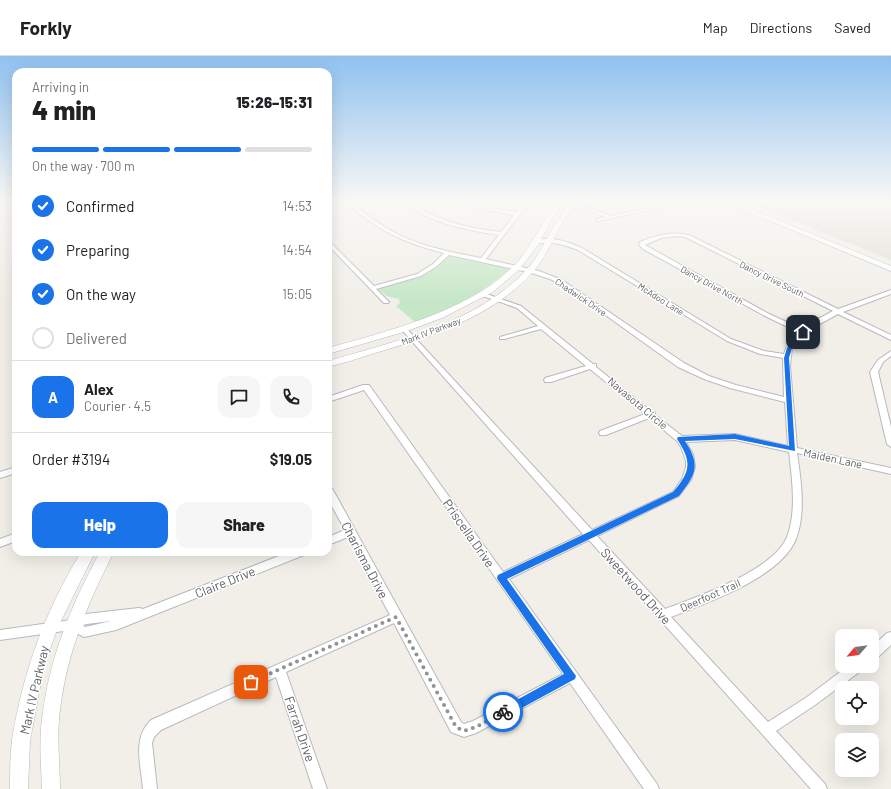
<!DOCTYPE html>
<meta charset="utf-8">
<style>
:root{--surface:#fff;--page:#f6f6f6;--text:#202124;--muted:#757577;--line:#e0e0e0;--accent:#1a73e8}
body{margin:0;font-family:Barlow,sans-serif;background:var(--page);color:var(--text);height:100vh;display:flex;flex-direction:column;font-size:15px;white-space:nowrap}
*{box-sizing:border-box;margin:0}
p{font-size:13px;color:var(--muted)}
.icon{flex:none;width:22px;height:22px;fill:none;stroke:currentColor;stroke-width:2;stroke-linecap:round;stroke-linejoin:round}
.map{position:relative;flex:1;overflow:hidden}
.drawer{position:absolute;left:12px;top:12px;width:320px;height:488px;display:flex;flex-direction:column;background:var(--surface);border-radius:12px;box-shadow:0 4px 16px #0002}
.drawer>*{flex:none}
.needle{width:26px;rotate:242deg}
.tools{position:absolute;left:835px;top:573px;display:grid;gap:8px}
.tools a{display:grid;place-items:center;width:44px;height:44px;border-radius:8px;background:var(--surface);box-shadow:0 4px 16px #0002;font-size:20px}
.pin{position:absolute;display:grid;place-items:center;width:34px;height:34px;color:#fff;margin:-17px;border-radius:8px;box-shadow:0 2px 6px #0006}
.courier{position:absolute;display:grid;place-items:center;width:40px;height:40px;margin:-20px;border:3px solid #1a73e8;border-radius:50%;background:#fff;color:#222;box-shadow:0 1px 5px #0007}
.summary em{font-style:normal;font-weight:800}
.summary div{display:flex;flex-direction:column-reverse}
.summary{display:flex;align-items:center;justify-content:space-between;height:68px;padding:0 20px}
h1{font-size:26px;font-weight:800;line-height:30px}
.bar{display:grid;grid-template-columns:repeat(4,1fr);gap:6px 4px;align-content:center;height:48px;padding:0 20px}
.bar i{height:5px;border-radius:3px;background:var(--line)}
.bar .active{background:var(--accent)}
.bar p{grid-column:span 4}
.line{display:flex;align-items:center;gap:10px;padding:0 20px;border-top:1px solid var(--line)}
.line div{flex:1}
.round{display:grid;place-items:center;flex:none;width:42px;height:42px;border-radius:12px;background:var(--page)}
ol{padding:0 20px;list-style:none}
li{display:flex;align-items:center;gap:12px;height:44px}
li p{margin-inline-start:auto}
li .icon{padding:4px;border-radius:50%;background:var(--accent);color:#fff;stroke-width:4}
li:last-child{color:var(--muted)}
li i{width:22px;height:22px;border:2px solid var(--line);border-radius:50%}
.button{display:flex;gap:8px;margin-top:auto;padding:8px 20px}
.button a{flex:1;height:46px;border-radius:12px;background:var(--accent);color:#fff;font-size:16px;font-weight:800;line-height:46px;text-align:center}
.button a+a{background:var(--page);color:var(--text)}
header{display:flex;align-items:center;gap:24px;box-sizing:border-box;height:56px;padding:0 20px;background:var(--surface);border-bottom:1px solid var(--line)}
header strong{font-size:19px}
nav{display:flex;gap:22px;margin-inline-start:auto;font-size:14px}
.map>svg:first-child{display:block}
</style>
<header>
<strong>Forkly</strong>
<nav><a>Map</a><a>Directions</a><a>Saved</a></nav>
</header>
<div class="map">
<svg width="891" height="733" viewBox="0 0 891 733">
<rect width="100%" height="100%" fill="#f1efe8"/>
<path fill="#e0ded6" d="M 766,144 L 883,144 L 891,149 L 891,204 L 749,147 Z"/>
<path fill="#c5e7c7" d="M 450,198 L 510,213 C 482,238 451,253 416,267 L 396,250 L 400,247 L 399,243 L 386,240 L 377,232 L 428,217 Z"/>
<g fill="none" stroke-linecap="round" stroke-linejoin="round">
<g stroke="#b8b9be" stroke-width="2">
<g id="street">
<path d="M 344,144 L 348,144 C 361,154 374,165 388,173 C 416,190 450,196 481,202 L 499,179 C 472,175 421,166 403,144 C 412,144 422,154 430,158 C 453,169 477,173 501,176 L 514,159 L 491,155 L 461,145 L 461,144 L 466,144 L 494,153 L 516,156 L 527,144 L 531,144 L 486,203 L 539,215 L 562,224 L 684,307 L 709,320 L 736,329 L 784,341 L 783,302 L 760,298 L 727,285 L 578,194 C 570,191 562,188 553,187 C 547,186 538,189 533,186 C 547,178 569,186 582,192 L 731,283 L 764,295 L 784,298 L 786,292 L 798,276 L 765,260 L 643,193 L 639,189 L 640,186 C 656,179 672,175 689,179 L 838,253 L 891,234 L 891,238 L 843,256 L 891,279 L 891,284 L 838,258 L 809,274 L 799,283 L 792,292 L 790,310 L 797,392 L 891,412 L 891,418 L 797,397 C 801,424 806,457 796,483 C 780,522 708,546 671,561 L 768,666 L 807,641 L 848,610 L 864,610 L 862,614 L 815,649 L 776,675 L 825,728 L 827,733 L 811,733 L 589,484 L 509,523 L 657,728 L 659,733 L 644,733 L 570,627 L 476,677 L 464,681 L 451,676 L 394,567 L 286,616 L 327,733 L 313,733 L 276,621 L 161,674 L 154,681 L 152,687 L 157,733 L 143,733 C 141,709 132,682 151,664 L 390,559 L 348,481 L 328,489 L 328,481 L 345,474 L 328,443 L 328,431 L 331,432 L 333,434 L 461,666 L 464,668 L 473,665 L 563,618 L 364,334 L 328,346 L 328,341 L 363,329 L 369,329 L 503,516 L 583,478 L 402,274 L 402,272 L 406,272 L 592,474 L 673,436 L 682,423 L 686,411 L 686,405 L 681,391 L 677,385 L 649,362 L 606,379 L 600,379 L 599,377 L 600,375 L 645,358 L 590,313 L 551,326 L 545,326 L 544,324 L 545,322 L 586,310 L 541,273 L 504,283 L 500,283 L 500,281 L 538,270 L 517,252 L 480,239 L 480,237 L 484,237 L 521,250 L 593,308 L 596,308 L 596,311 L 652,356 L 655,356 L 655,359 L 682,380 L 735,378 L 788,390 L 785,346 L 730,332 L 704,323 L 678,311 L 565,230 L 550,223 L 528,216 L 449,199 L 437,210 L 421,220 L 376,233 L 389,246 L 388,247 L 384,247 L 328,189 L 328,184 L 374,230 L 417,218 L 433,208 L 444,197 C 406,188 372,172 344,144 ZM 676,180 L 685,181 L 833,255 L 818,263 L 802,273 L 769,258 L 645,189 L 661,182 ZM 735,384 L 789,396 C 792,423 797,455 787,481 C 774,514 697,541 665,553 L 597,480 L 679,440 L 691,424 L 695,411 L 693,398 L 686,386 Z"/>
<path d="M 536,144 L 544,144 L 592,153 L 611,160 L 649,152 L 632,144 C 640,144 646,149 653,150 C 663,152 682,143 694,144 L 599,165 L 597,165 L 597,163 L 605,161 L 591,155 Z"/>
<path d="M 891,295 L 891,300 L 883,306 L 878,316 L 891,371 L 891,391 L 887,388 L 870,316 L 878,304 Z"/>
<path d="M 16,411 L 16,417 L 0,422 L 0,416 Z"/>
<path d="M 16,477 L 16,485 L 0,491 L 0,483 Z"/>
<path d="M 289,496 L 305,496 L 304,499 L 116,574 L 84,581 L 71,574 L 0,584 L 0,574 L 71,564 L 86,558 L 139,552 L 143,553 ZM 111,565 L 85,571 L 83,569 L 87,568 Z"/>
<path d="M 891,576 L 891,589 L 876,603 L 872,604 L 872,591 L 887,577 Z"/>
</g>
</g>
<g stroke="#b6b9be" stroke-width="1">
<g id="secondary">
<path d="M 560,144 L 566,144 L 554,159 L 540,186 L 519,214 L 493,236 L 442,262 L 407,275 L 328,298 L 328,292 C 388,275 467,256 513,211 C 532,191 542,164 560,144 Z"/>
<path d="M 575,144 L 581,144 C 576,150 570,155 565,162 C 553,180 547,201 532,217 C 492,261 430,281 375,297 C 359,302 344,307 328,311 L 328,305 C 396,285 477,268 527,213 C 546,192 553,163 575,144 Z"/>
<path d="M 720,144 L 728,144 L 891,210 L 891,215 Z"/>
<path d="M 81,496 L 95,496 L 58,571 L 44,610 L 30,685 L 28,733 L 10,733 C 10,717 10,700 12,684 C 23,616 45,555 81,496 Z"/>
<path d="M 100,496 L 114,496 C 86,550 65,602 59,663 C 57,686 60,710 60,733 L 42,733 C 41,710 39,685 42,663 C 49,603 71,549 100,496 Z"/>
</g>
</g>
<use href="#street" fill="#fff" fill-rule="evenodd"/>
<use href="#secondary" fill="#fff" fill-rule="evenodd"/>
</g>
<linearGradient id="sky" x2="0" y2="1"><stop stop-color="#8fc1f0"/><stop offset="0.59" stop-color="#f9f8f5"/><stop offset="1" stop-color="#f9f8f5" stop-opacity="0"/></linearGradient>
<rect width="891" height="246" fill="url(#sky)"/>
<path fill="#1a73e8" d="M 801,275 L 805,276 L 792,292 L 789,302 L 795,395 L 735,383 L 685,385 C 701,409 696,419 679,440 L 507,523 L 576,620 L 575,623 L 507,660 L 503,661 L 500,660 L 498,656 L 500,653 L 564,618 L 498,524 L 497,522 L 498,519 L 673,436 C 691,415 692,406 677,383 L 678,381 L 735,378 L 789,390 L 784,302 L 787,292 Z"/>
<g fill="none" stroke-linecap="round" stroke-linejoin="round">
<path stroke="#929394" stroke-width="4" stroke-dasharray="0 7.2" d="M 251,626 L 396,561 L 456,671 L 464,675 L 476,671 L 503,656"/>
</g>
<g text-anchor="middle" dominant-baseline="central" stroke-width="3" stroke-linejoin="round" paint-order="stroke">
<g font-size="9" fill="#5f6267" stroke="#fff">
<text transform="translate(772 223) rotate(26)">Dancy Drive South</text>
<text transform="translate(712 229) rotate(29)">Dancy Drive North</text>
<text transform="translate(581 241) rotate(34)">Chadwick Drive</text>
<text transform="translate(661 243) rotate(32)">McAdoo Lane</text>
<text transform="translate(431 275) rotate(-21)">Mark IV Parkway</text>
</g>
<g font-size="11" fill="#5f6267" stroke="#fff">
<text transform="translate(638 347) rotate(40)">Navasota Circle</text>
<text transform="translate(833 402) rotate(12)">Maiden Lane</text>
<text transform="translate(710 539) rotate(-24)">Deerfoot Trail</text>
</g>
<g font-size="13" fill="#5f6267" stroke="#fff">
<text transform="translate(469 477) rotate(55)">Priscella Drive</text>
<text transform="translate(365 504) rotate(62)">Charisma Drive</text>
<text transform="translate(225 526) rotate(-22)">Claire Drive</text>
<text transform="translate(636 530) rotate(48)">Sweetwood Drive</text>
<text transform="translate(34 634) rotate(-77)">Mark IV Parkway</text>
<text transform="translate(300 673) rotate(71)">Farrah Drive</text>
</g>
</g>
</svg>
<div class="tools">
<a><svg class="needle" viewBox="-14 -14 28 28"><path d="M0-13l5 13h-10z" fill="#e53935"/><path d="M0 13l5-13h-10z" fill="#757577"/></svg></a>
<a><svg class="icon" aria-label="locate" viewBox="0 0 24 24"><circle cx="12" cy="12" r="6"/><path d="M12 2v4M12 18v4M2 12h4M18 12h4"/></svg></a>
<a><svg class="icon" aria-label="layers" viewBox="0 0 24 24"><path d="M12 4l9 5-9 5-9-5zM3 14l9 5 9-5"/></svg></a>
</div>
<div class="pin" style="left:251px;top:626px;background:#ea580c"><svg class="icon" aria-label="bag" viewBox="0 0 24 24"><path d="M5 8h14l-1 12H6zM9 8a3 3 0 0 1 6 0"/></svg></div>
<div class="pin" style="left:803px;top:276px;background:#1f2937"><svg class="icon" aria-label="home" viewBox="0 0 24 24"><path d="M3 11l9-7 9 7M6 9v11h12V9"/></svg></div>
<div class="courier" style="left:503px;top:656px"><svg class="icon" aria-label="bike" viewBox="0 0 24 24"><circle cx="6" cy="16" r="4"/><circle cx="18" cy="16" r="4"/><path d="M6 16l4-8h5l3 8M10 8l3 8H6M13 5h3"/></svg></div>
<section class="drawer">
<div class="summary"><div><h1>4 min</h1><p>Arriving in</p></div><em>15:26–15:31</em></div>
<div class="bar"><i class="active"></i><i class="active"></i><i class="active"></i><i></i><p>On the way · 700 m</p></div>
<ol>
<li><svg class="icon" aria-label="check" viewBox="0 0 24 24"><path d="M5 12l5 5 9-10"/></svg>Confirmed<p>14:53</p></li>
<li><svg class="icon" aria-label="check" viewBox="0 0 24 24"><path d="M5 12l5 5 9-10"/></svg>Preparing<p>14:54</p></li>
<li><svg class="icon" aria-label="check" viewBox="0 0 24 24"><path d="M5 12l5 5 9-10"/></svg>On the way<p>15:05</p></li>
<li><i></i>Delivered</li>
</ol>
<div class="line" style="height:72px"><b class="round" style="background:var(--accent);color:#fff">A</b><div><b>Alex</b><p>Courier · 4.5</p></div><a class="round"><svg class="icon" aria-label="chat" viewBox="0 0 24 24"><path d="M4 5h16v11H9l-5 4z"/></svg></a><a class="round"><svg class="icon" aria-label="phone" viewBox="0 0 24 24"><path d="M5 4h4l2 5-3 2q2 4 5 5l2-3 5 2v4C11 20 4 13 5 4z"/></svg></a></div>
<div class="line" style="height:52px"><div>Order #3194</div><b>$19.05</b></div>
<div class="button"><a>Help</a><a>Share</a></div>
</section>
</div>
